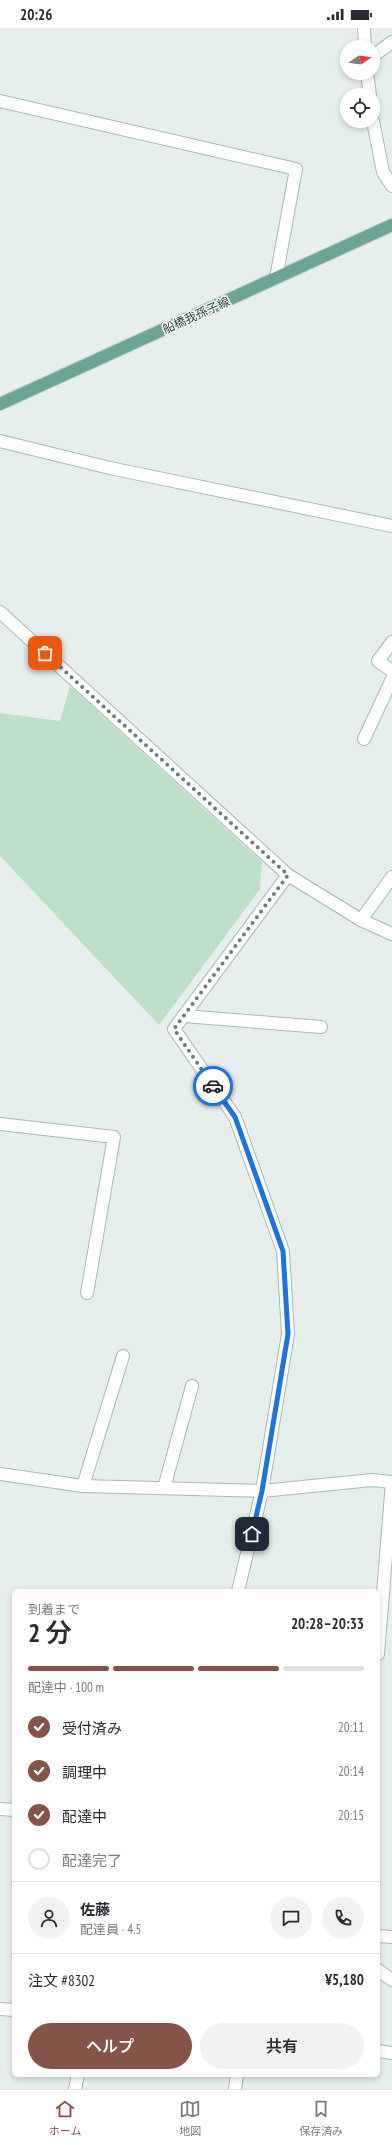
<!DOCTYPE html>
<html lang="ja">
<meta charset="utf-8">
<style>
:root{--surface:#fff;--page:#f2f2f3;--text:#2b2b33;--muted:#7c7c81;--line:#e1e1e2;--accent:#855347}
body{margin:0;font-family:"PT Sans Narrow","Noto Sans JP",sans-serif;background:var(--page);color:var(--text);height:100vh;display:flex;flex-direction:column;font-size:15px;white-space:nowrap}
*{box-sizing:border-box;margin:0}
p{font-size:13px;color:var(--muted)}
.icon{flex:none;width:22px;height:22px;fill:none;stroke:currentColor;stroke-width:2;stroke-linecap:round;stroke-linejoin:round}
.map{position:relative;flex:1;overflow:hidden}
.panel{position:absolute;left:12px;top:1561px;width:368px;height:488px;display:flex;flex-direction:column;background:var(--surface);border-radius:6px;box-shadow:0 2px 6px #0003}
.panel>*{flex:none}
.needle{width:26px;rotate:77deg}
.fabs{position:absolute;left:340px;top:12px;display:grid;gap:8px}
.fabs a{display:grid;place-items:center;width:40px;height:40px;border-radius:50%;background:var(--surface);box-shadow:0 2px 6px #0003;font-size:20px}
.pin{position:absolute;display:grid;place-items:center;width:34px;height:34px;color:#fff;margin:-17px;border-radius:8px;box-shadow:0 2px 6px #0006}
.courier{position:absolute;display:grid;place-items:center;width:40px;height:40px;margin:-20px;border:3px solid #1a73e8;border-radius:50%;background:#fff;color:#222;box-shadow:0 1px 5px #0007}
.overview em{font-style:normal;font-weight:600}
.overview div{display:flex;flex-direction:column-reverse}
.overview{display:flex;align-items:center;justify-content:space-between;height:68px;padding:0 16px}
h1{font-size:26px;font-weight:600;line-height:30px}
.bar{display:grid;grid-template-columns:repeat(4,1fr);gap:6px 4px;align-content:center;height:48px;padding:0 16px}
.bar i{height:5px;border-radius:3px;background:var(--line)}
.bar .current{background:var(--accent)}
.bar p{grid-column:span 4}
.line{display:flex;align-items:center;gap:10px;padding:0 16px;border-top:1px solid var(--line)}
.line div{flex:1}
.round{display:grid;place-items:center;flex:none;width:42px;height:42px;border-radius:21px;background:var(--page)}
ol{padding:0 16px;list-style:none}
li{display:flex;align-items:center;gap:12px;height:44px}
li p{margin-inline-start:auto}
li .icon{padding:4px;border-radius:50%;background:var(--accent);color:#fff;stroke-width:4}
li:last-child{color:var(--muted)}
li i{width:22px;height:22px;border:2px solid var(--line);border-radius:50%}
.button{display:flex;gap:8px;margin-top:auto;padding:8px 16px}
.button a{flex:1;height:46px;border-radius:24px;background:var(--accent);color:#fff;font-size:16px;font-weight:600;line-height:46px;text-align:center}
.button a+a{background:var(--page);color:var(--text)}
.status{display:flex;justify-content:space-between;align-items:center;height:28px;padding:0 20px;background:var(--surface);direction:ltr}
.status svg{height:11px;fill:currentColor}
.dock{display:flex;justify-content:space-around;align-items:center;height:56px;border-top:1px solid var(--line);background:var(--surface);font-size:11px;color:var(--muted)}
.dock a{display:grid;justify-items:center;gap:2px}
.dock .current{color:var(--accent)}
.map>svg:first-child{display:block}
</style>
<div class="status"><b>20:26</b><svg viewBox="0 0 49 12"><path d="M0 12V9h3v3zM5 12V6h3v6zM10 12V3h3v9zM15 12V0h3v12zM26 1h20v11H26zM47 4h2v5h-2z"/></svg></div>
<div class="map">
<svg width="392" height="2061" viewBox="0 0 392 2061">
<rect width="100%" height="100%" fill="#e6efeb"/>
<path fill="#bfe0c8" d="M 70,658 L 262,834 L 260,861 L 159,997 L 0,828 L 0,685 L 60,693 Z"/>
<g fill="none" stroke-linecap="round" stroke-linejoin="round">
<g stroke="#a8b8b2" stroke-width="14">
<g id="minor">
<path d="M 364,0 L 365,19"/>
<path d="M 373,28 L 392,14"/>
<path d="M 367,45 L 370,67"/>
<path d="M 0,73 L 296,141 L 276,250"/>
<path d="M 373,93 L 383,144 L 392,158"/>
<path d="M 0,413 L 110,440 L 392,498"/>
<path d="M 0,584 L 288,847 L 361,892 L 392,906"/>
<path d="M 392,614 L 378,633 L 392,643"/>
<path d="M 364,711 L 392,651"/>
<path d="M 361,892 L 392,849"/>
<path d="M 184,988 L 321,999"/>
<path d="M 0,1096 L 114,1109 L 87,1265"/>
<path d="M 0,1446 L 83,1458 L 262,1463 L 372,1452 L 392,1454"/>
<path d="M 83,1458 L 123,1328"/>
<path d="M 164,1460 L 192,1358"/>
<path d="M 238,1563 L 262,1463 L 288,1306 L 283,1223 L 235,1089 L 174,1001 L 288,847"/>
<path d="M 378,1626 L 392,1454"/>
<path d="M 0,1781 L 14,1782"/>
<path d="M 378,1908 L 392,1909"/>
<path d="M 378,1942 L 392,1952"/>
<path d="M 0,1981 L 14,1982"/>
<path d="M 378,2023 L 392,2025"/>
<path d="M 75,2061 L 78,2047"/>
<path d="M 235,2061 L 237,2047"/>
</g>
</g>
<g stroke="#c2cac8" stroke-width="14">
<path id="major" d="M 0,376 L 392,197"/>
</g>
<use href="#minor" stroke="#fff" stroke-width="12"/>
<use href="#major" stroke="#6aa596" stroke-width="12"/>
</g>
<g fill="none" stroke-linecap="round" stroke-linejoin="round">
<path stroke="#687f78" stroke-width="4" stroke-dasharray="0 7.2" d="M 45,625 L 288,847 L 174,1001 L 213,1058"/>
<path stroke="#1a73e8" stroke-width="5" d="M 213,1058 L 235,1089 L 283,1223 L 288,1306 L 262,1463 L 252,1506"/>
</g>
<g text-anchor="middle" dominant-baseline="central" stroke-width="3" stroke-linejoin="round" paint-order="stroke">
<g font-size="12" fill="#24423a" stroke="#f7fbf9">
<text transform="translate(196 287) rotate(-24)">船橋我孫子線</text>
</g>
</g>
</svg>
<div class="fabs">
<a><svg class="needle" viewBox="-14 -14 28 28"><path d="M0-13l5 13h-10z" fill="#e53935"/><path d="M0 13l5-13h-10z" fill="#7c7c81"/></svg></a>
<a><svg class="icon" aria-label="locate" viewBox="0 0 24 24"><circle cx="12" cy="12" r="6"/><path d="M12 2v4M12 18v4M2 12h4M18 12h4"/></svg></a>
</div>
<div class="pin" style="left:45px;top:625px;background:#ea580c"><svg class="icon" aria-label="bag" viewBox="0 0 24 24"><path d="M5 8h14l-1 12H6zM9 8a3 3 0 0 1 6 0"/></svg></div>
<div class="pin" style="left:252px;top:1506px;background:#1f2937"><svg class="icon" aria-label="home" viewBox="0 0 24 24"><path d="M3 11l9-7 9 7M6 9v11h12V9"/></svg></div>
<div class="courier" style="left:213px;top:1058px"><svg class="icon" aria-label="car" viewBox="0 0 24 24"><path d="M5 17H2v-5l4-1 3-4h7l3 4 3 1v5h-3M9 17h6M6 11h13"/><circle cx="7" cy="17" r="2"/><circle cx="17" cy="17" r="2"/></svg></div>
<section class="panel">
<div class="overview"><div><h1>2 分</h1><p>到着まで</p></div><em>20:28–20:33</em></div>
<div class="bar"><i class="current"></i><i class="current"></i><i class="current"></i><i></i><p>配達中 · 100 m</p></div>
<ol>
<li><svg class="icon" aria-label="check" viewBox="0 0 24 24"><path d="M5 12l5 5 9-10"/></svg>受付済み<p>20:11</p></li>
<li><svg class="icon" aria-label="check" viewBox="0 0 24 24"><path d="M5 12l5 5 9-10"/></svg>調理中<p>20:14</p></li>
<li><svg class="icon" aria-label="check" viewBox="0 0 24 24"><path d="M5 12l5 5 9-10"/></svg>配達中<p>20:15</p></li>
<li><i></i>配達完了</li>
</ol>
<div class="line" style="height:72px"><a class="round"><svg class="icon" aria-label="person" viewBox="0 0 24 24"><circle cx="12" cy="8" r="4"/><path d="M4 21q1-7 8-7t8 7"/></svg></a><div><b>佐藤</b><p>配達員 · 4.5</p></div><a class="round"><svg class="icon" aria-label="chat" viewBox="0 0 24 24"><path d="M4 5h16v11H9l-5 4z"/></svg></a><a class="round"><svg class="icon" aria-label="phone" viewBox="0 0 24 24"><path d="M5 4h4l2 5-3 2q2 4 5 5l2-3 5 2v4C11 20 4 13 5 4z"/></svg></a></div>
<div class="line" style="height:52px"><div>注文 #8302</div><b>¥5,180</b></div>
<div class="button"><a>ヘルプ</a><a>共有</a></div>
</section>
</div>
<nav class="dock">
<a class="current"><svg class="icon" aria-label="home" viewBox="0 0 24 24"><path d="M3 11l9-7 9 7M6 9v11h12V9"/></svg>ホーム</a>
<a><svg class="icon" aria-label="map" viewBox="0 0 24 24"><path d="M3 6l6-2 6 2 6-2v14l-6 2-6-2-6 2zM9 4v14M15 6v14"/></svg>地図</a>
<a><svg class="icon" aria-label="saved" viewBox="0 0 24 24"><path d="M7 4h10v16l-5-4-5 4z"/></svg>保存済み</a>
</nav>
